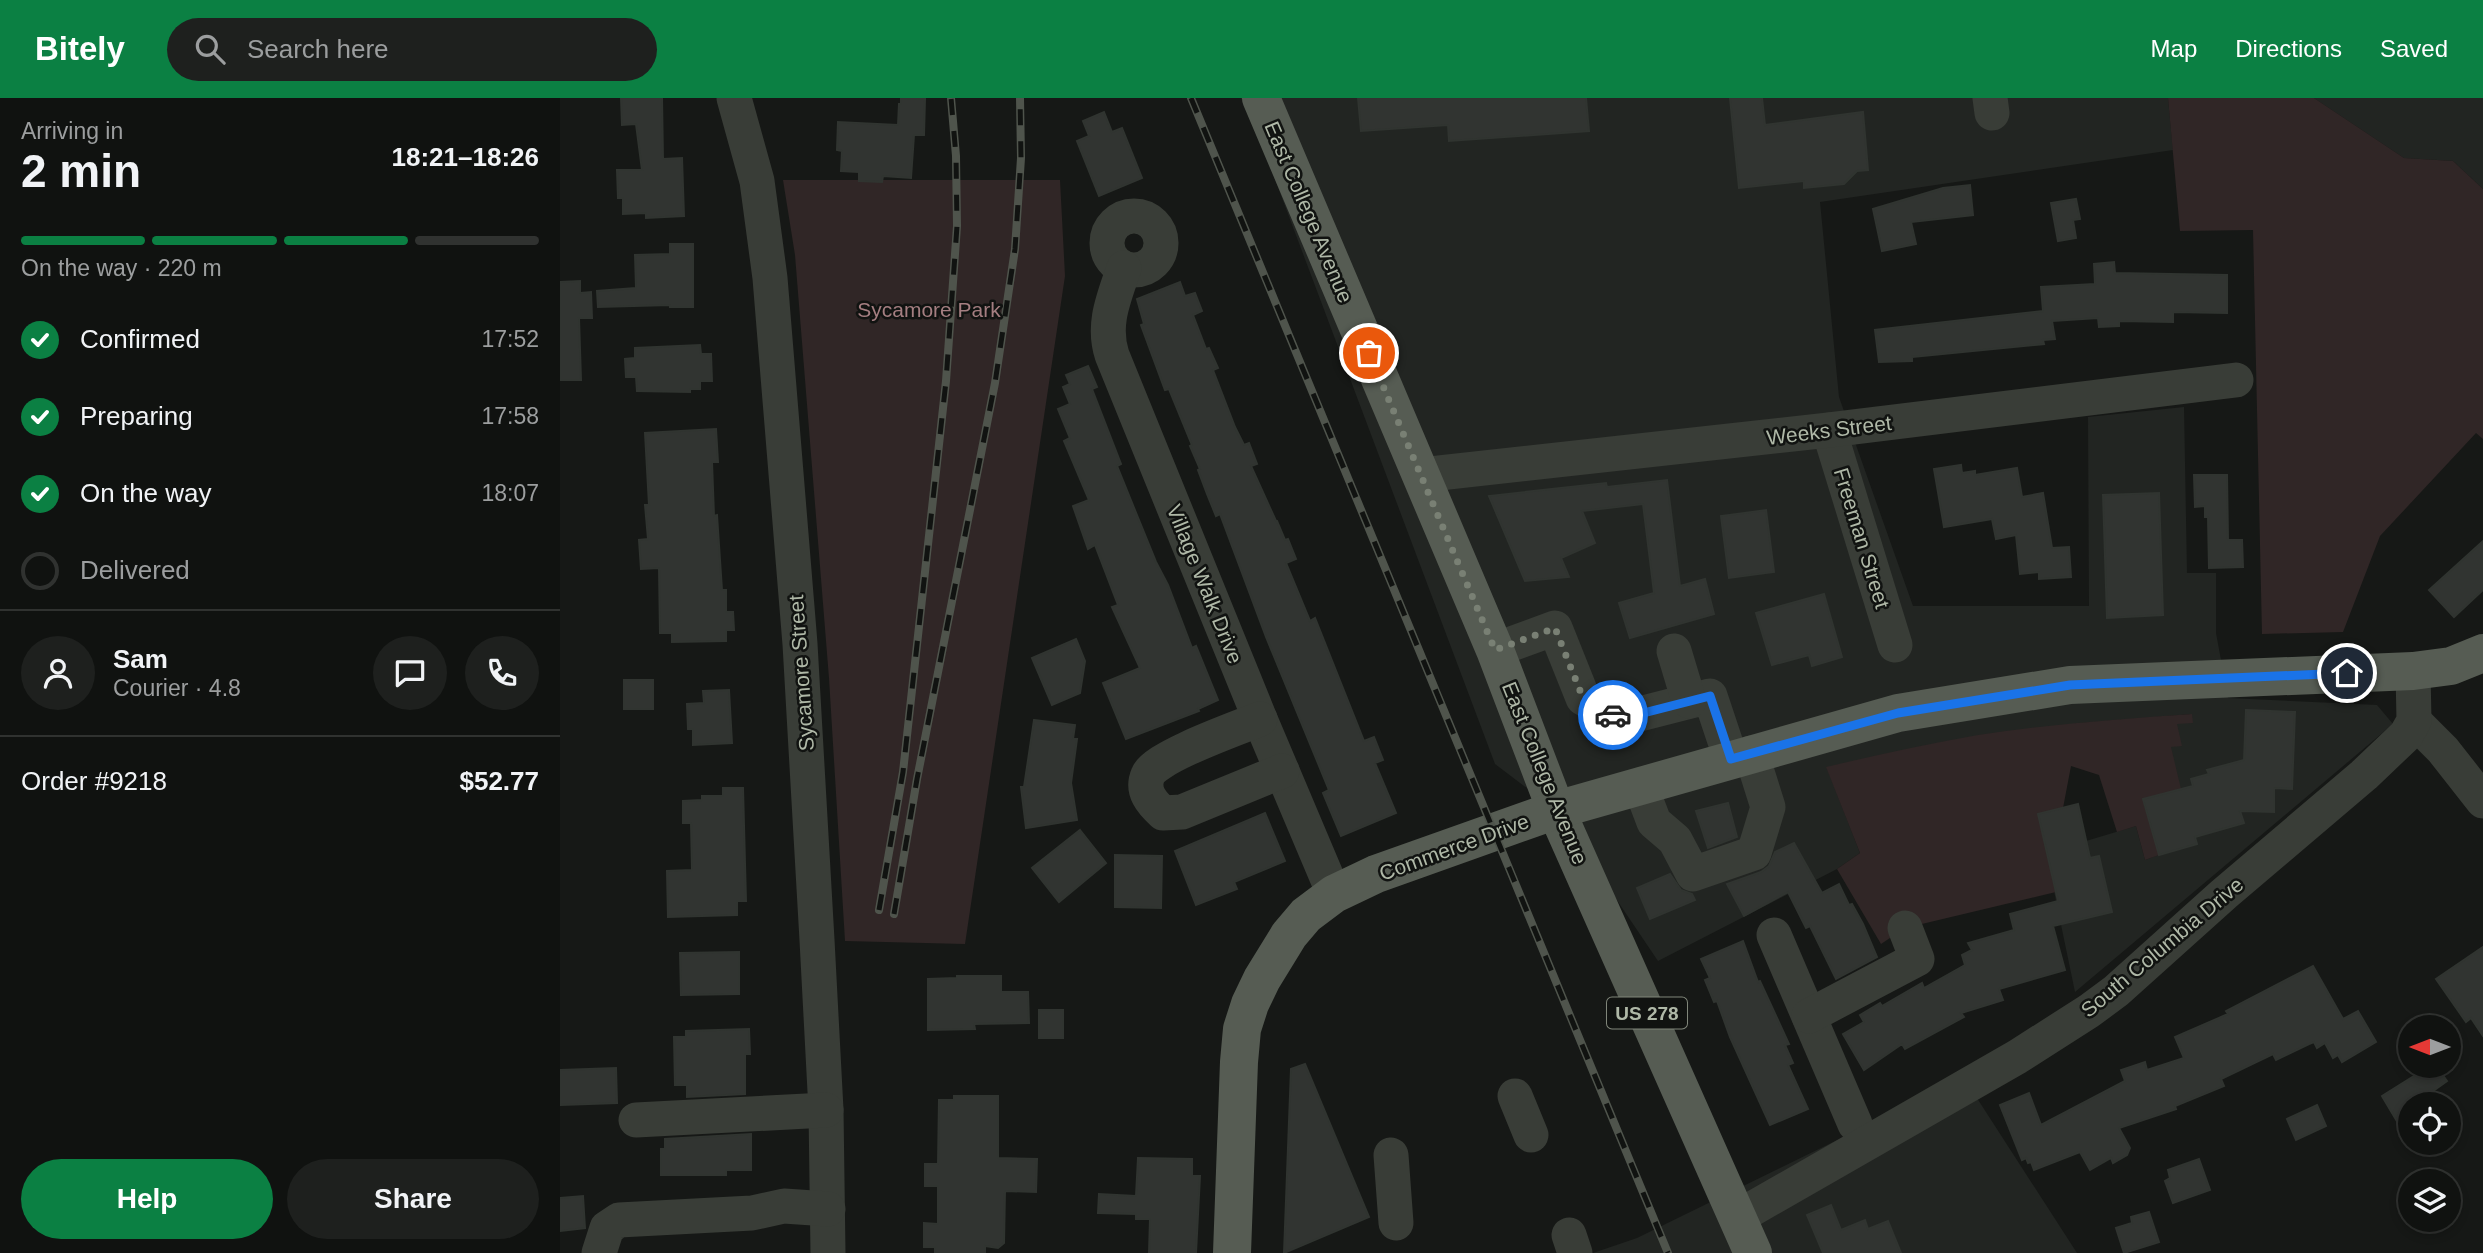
<!DOCTYPE html>
<meta charset="utf-8">
<style>
:root{--surface:#101210;--page:#1e201e;--text:#f1f3f6;--muted:#9c9e9f;--line:#303230;--accent:#0b8043}
body{margin:0;font-family:Helvetica,sans-serif;background:var(--page);color:var(--text);height:100vh;display:flex;flex-direction:column;font-size:26px;white-space:nowrap}
*{box-sizing:border-box;margin:0}
p{font-size:23px;color:var(--muted)}
.icon{flex:none;width:38px;height:38px;fill:none;stroke:currentColor;stroke-width:2;stroke-linecap:round;stroke-linejoin:round}
.map{position:relative;flex:1;overflow:hidden}
.side{display:flex;flex-direction:column;background:var(--surface);width:560px}
.side>*{flex:none}
.needle{width:46px;rotate:270deg}
.fabs{position:absolute;left:1838px;top:917px;display:grid;gap:14px}
.fabs a{display:grid;place-items:center;width:63px;height:63px;border-radius:50%;background:var(--surface);box-shadow:0 4px 10px #0003,0 0 0 2px var(--line);font-size:35px}
.pin{position:absolute;display:grid;place-items:center;width:60px;height:60px;color:#fff;margin:-30px;border:4px solid #fff;border-radius:50%;box-shadow:0 2px 7px #0007}
.courier{position:absolute;display:grid;place-items:center;width:70px;height:70px;margin:-35px;border:5px solid #1a73e8;border-radius:50%;background:#fff;color:#222;box-shadow:0 2px 9px #0007}
.overview em{font-style:normal;font-weight:600}
.overview div{display:flex;flex-direction:column-reverse}
.overview{display:flex;align-items:center;justify-content:space-between;height:119px;padding:0 21px}
h1{font-size:46px;font-weight:600;line-height:52px}
.bar{display:grid;grid-template-columns:repeat(4,1fr);gap:10px 7px;align-content:center;height:84px;padding:0 21px}
.bar i{height:9px;border-radius:5px;background:var(--line)}
.bar .active{background:var(--accent)}
.bar p{grid-column:span 4}
.line{display:flex;align-items:center;gap:18px;padding:0 21px;border-top:2px solid var(--line)}
.line div{flex:1}
.round{display:grid;place-items:center;flex:none;width:74px;height:74px;border-radius:37px;background:var(--page)}
ol{padding:0 21px;list-style:none}
li{display:flex;align-items:center;gap:21px;height:77px}
li p{margin-inline-start:auto}
li .icon{padding:7px;border-radius:50%;background:var(--accent);color:#fff;stroke-width:4}
li:last-child{color:var(--muted)}
li i{width:38px;height:38px;border:4px solid var(--line);border-radius:50%}
.action{display:flex;gap:14px;margin-top:auto;padding:14px 21px}
.action a{flex:1;height:80px;border-radius:42px;background:var(--accent);color:#fff;font-size:28px;font-weight:600;line-height:80px;text-align:center}
.action a+a{background:var(--page);color:var(--text)}
header{display:flex;align-items:center;gap:42px;box-sizing:border-box;height:98px;padding:0 35px;background:var(--accent);color:#fff}
header strong{font-size:33px}
nav{display:flex;gap:38px;margin-inline-start:auto;font-size:24px}
.search{width:490px;height:63px;background:var(--page);display:flex;align-items:center;gap:18px;box-sizing:border-box;padding:0 24px;border-radius:38px;color:var(--muted);font-size:26px}
main{display:flex;flex:1;min-height:0}
.map>svg:first-child{display:block}
</style>
<header>
<strong>Bitely</strong>
<div class="search"><svg class="icon" aria-label="search" viewBox="0 0 24 24"><circle cx="10" cy="10" r="6"/><path d="M15 15l6 6"/></svg>Search here</div>
<nav><a>Map</a><a>Directions</a><a>Saved</a></nav>
</header>
<main>
<section class="side">
<div class="overview"><div><h1>2 min</h1><p>Arriving in</p></div><em>18:21–18:26</em></div>
<div class="bar"><i class="active"></i><i class="active"></i><i class="active"></i><i></i><p>On the way · 220 m</p></div>
<ol>
<li><svg class="icon" aria-label="check" viewBox="0 0 24 24"><path d="M5 12l5 5 9-10"/></svg>Confirmed<p>17:52</p></li>
<li><svg class="icon" aria-label="check" viewBox="0 0 24 24"><path d="M5 12l5 5 9-10"/></svg>Preparing<p>17:58</p></li>
<li><svg class="icon" aria-label="check" viewBox="0 0 24 24"><path d="M5 12l5 5 9-10"/></svg>On the way<p>18:07</p></li>
<li><i></i>Delivered</li>
</ol>
<div class="line" style="height:126px"><a class="round"><svg class="icon" aria-label="person" viewBox="0 0 24 24"><circle cx="12" cy="8" r="4"/><path d="M4 21q1-7 8-7t8 7"/></svg></a><div><b>Sam</b><p>Courier · 4.8</p></div><a class="round"><svg class="icon" aria-label="chat" viewBox="0 0 24 24"><path d="M4 5h16v11H9l-5 4z"/></svg></a><a class="round"><svg class="icon" aria-label="phone" viewBox="0 0 24 24"><path d="M5 4h4l2 5-3 2q2 4 5 5l2-3 5 2v4C11 20 4 13 5 4z"/></svg></a></div>
<div class="line" style="height:91px"><div>Order #9218</div><b>$52.77</b></div>
<div class="action"><a>Help</a><a>Share</a></div>
</section>
<div class="map">
<svg width="1923" height="1155" viewBox="0 0 1923 1155">
<rect width="100%" height="100%" fill="#161816"/>
<g fill="#222522">
<path d="M 681,0 L 1608,0 L 1613,52 L 1260,104 L 1279,299 L 1353,508 L 1529,508 L 1528,319 L 1624,309 L 1627,475 L 1656,475 L 1656,535 L 1668,600 L 1817,607 L 1833,626 L 1515,894 L 1478,716 L 1518,706 L 1526,743 L 1576,728 L 1585,762 L 1598,757 L 1583,701 L 1610,649 L 1616,626 L 1632,616 L 1522,625 L 1421,637 L 1267,670 L 1300,755 L 1277,771 L 1098,863 L 996,712 L 935,666 L 713,76 Z"/>
<path d="M 1754,0 L 1923,0 L 1923,91 L 1893,63 L 1844,60 Z"/>
<path d="M 1404,980 L 1517,1155 L 1033,1155 L 1077,1140 Z"/>
</g>
<g fill="#302626">
<path d="M 1608,0 L 1754,0 L 1844,60 L 1893,63 L 1923,91 L 1923,341 L 1916,335 L 1820,438 L 1783,534 L 1702,536 L 1693,132 L 1620,133 Z"/>
<path d="M 223,82 L 500,82 L 505,178 L 405,846 L 285,843 L 269,580 L 235,157 Z"/>
<path d="M 1632,616 L 1633,625 L 1617,626 L 1622,648 L 1611,649 L 1621,691 L 1583,702 L 1599,757 L 1585,762 L 1576,728 L 1557,734 L 1539,677 L 1511,668 L 1503,710 L 1478,716 L 1496,794 L 1345,830 L 1321,846 L 1277,771 L 1300,755 L 1266,669 C 1317,657 1367,646 1418,637 C 1489,626 1561,621 1632,616 Z"/>
</g>
<g fill="#313431" stroke="#303430" stroke-width="2">
<path d="M 61,0 L 102,0 L 103,61 L 122,60 L 124,118 L 86,120 L 86,115 L 63,116 L 63,100 L 58,100 L 57,72 L 82,72 L 76,26 L 62,27 Z"/>
<path d="M 341,0 L 365,1 L 364,37 L 354,37 L 351,80 L 323,78 L 322,84 L 299,83 L 299,74 L 281,73 L 282,53 L 277,52 L 278,24 L 338,27 L 339,6 L 341,6 Z"/>
<path d="M 798,0 L 1026,0 L 1029,33 L 889,43 L 888,27 L 801,33 Z"/>
<path d="M 1170,0 L 1202,0 L 1205,27 L 1303,14 L 1308,72 L 1297,73 L 1284,86 L 1244,90 L 1244,83 L 1179,90 Z"/>
<path d="M 544,14 L 552,34 L 562,30 L 582,80 L 539,98 L 517,43 L 529,38 L 523,23 Z"/>
<path d="M 1410,87 L 1413,117 L 1351,124 L 1356,146 L 1322,153 L 1313,111 L 1383,90 Z"/>
<path d="M 1516,101 L 1520,121 L 1513,122 L 1516,140 L 1498,143 L 1491,105 Z"/>
<path d="M 110,146 L 133,146 L 133,209 L 110,209 L 110,207 L 38,209 L 37,193 L 76,190 L 75,157 L 110,156 Z"/>
<path d="M 1554,164 L 1555,175 L 1667,177 L 1667,215 L 1613,214 L 1613,224 L 1559,223 L 1559,228 L 1539,229 L 1538,220 L 1492,223 L 1495,241 L 1483,242 L 1484,246 L 1352,259 L 1352,263 L 1319,264 L 1315,232 L 1483,213 L 1481,189 L 1535,186 L 1534,166 Z"/>
<path d="M 20,183 L 20,195 L 31,194 L 32,220 L 19,220 L 21,282 L 0,282 L 0,184 Z"/>
<path d="M 620,184 L 625,198 L 635,195 L 642,213 L 633,217 L 646,251 L 649,250 L 658,270 L 653,272 L 675,329 L 684,347 L 689,345 L 697,366 L 691,368 L 716,423 L 717,423 L 725,442 L 728,441 L 736,461 L 726,465 L 750,523 L 755,520 L 804,643 L 814,639 L 823,662 L 815,665 L 836,715 L 781,738 L 763,695 L 769,692 L 706,539 L 660,416 L 656,418 L 647,396 L 638,372 L 640,371 L 630,348 L 632,347 L 609,291 L 605,292 L 581,227 L 584,226 L 577,201 Z"/>
<path d="M 140,247 L 141,256 L 151,256 L 152,283 L 140,283 L 140,291 L 130,291 L 130,294 L 77,293 L 76,279 L 66,279 L 65,261 L 75,260 L 75,250 Z"/>
<path d="M 528,268 L 537,289 L 532,291 L 561,366 L 557,368 L 596,464 L 608,487 L 632,550 L 636,548 L 658,602 L 638,611 L 639,613 L 566,641 L 543,585 L 580,570 L 552,509 L 558,507 L 535,447 L 528,451 L 513,408 L 529,402 L 504,343 L 510,340 L 498,311 L 510,306 L 503,289 L 510,286 L 506,277 Z"/>
<path d="M 156,331 L 158,364 L 152,364 L 154,418 L 157,417 L 162,492 L 166,492 L 166,514 L 173,514 L 174,532 L 166,532 L 166,543 L 112,544 L 112,535 L 100,535 L 99,470 L 81,471 L 79,442 L 88,441 L 85,407 L 89,407 L 85,335 Z"/>
<path d="M 1401,367 L 1402,375 L 1415,373 L 1415,377 L 1457,370 L 1462,399 L 1483,395 L 1492,450 L 1509,449 L 1511,479 L 1479,481 L 1479,474 L 1460,476 L 1456,437 L 1436,441 L 1432,421 L 1384,429 L 1374,371 Z"/>
<path d="M 1634,377 L 1667,377 L 1668,442 L 1682,442 L 1683,469 L 1649,470 L 1648,419 L 1645,419 L 1645,408 L 1635,409 Z"/>
<path d="M 1107,382 L 1120,488 L 1145,481 L 1154,516 L 1070,540 L 1059,505 L 1094,495 L 1083,406 L 1022,413 L 1035,445 L 1001,460 L 1009,479 L 965,483 L 929,398 L 1046,385 L 1047,389 Z"/>
<path d="M 1599,395 L 1603,517 L 1547,520 L 1543,397 Z"/>
<path d="M 1206,412 L 1214,474 L 1169,480 L 1161,418 Z"/>
<path d="M 1923,443 L 1923,492 L 1894,519 L 1869,492 Z"/>
<path d="M 1264,496 L 1282,559 L 1252,568 L 1249,557 L 1212,567 L 1196,515 Z"/>
<path d="M 516,541 L 525,563 L 520,595 L 492,607 L 472,560 Z"/>
<rect x="64" y="582" width="29" height="29"/>
<path d="M 169,592 L 172,645 L 133,647 L 133,631 L 128,631 L 127,606 L 144,605 L 143,593 Z"/>
<path d="M 1686,612 L 1735,614 L 1732,691 L 1714,690 L 1714,714 L 1680,713 L 1684,725 L 1635,739 L 1637,746 L 1599,757 L 1583,701 L 1633,688 L 1631,681 L 1649,676 L 1647,672 L 1684,662 Z"/>
<path d="M 474,622 L 515,627 L 513,641 L 517,641 L 511,685 L 517,722 L 466,730 L 461,689 L 464,689 Z"/>
<path d="M 163,690 L 183,690 L 186,803 L 177,803 L 177,817 L 108,819 L 107,773 L 132,772 L 131,725 L 123,725 L 123,703 L 142,702 L 142,698 L 163,698 Z"/>
<path d="M 1168,705 L 1177,739 L 1148,750 L 1136,713 Z"/>
<path d="M 1518,706 L 1530,760 L 1539,758 L 1552,814 L 1493,828 L 1505,872 L 1439,891 L 1443,902 L 1401,915 L 1404,919 L 1345,951 L 1342,946 L 1304,972 L 1283,936 L 1304,924 L 1300,917 L 1320,905 L 1322,908 L 1362,885 L 1364,890 L 1405,867 L 1402,857 L 1412,852 L 1408,845 L 1454,832 L 1450,816 L 1498,803 L 1478,716 Z"/>
<path d="M 705,715 L 725,763 L 674,784 L 677,791 L 636,807 L 615,753 Z"/>
<path d="M 520,732 L 546,765 L 499,804 L 472,770 Z"/>
<path d="M 1234,745 L 1262,795 L 1279,786 L 1289,807 L 1292,806 L 1303,826 L 1317,859 L 1276,881 L 1250,828 L 1246,830 L 1228,794 L 1184,818 L 1167,786 L 1201,774 L 1209,768 L 1215,754 Z"/>
<path d="M 555,757 L 602,758 L 601,810 L 555,809 Z"/>
<path d="M 1110,776 L 1121,792 L 1132,796 L 1135,802 L 1090,821 L 1077,790 Z"/>
<path d="M 1183,843 L 1198,884 L 1200,883 L 1229,946 L 1225,947 L 1233,965 L 1228,967 L 1248,1011 L 1210,1027 L 1170,939 L 1157,903 L 1154,904 L 1145,882 L 1150,880 L 1141,861 Z"/>
<path d="M 1923,849 L 1923,938 L 1911,920 L 1906,924 L 1876,881 Z"/>
<path d="M 179,854 L 179,896 L 121,897 L 120,855 Z"/>
<path d="M 1753,868 L 1783,921 L 1798,913 L 1816,944 L 1782,964 L 1778,957 L 1773,960 L 1765,945 L 1757,950 L 1754,944 L 1749,946 L 1716,962 L 1713,956 L 1661,981 L 1664,988 L 1615,1008 L 1616,1011 L 1559,1030 L 1570,1050 L 1567,1057 L 1553,1065 L 1551,1060 L 1530,1072 L 1520,1054 L 1474,1072 L 1471,1064 L 1468,1065 L 1466,1060 L 1462,1062 L 1440,1007 L 1469,995 L 1481,1027 L 1565,983 L 1561,972 L 1585,964 L 1587,972 L 1624,960 L 1615,939 L 1668,916 L 1666,913 Z"/>
<path d="M 397,878 L 441,878 L 441,894 L 468,894 L 469,925 L 414,926 L 415,931 L 368,932 L 368,881 L 397,880 Z"/>
<rect x="479" y="912" width="24" height="28"/>
<path d="M 189,931 L 190,956 L 185,956 L 185,996 L 127,999 L 127,987 L 115,987 L 114,939 L 126,939 L 126,933 Z"/>
<path d="M 745,966 L 809,1119 L 724,1155 L 731,971 Z"/>
<path d="M 1870,968 L 1876,968 L 1887,983 L 1855,1006 L 1850,1006 L 1850,1045 L 1822,998 Z"/>
<path d="M 56,970 L 57,1005 L 0,1007 L 0,972 Z"/>
<path d="M 394,998 L 438,998 L 438,1060 L 477,1061 L 476,1094 L 445,1093 L 444,1145 L 438,1150 L 425,1148 L 425,1155 L 375,1155 L 375,1149 L 364,1149 L 364,1125 L 378,1126 L 378,1088 L 365,1088 L 365,1066 L 378,1066 L 379,1002 L 394,1002 Z"/>
<path d="M 1757,1007 L 1766,1028 L 1736,1042 L 1727,1021 Z"/>
<path d="M 191,1036 L 191,1072 L 166,1072 L 166,1077 L 101,1077 L 101,1051 L 105,1051 L 105,1041 Z"/>
<path d="M 578,1060 L 632,1061 L 632,1078 L 640,1078 L 636,1155 L 589,1155 L 590,1121 L 576,1121 L 576,1116 L 538,1115 L 539,1096 L 576,1098 Z"/>
<path d="M 1639,1061 L 1650,1092 L 1613,1105 L 1605,1083 L 1610,1080 L 1608,1072 Z"/>
<path d="M 23,1098 L 25,1130 L 0,1133 L 0,1100 Z"/>
<path d="M 1271,1107 L 1281,1132 L 1305,1122 L 1308,1131 L 1328,1123 L 1341,1155 L 1263,1155 L 1247,1117 Z"/>
<path d="M 1589,1114 L 1599,1144 L 1564,1155 L 1556,1130 L 1572,1125 L 1571,1119 Z"/>
</g>
<g fill="none" stroke-linecap="round" stroke-linejoin="round">
<g stroke="#393d37" stroke-width="35">
<path d="M 174,0 L 197,83 L 210,180 L 240,546 L 257,842 L 266,1012 L 268,1155"/>
<path d="M 1430,0 L 1432,15"/>
<circle cx="574" cy="145" r="27"/>
<path d="M 564,170 C 554,200 542,226 552,257 L 700,621 L 774,796"/>
<path d="M 1269,332 L 1335,547"/>
<path d="M 861,377 L 1269,332 L 1676,282"/>
<path d="M 935,552 L 995,530 L 1023,600 L 1060,621 L 1150,598 L 1171,661"/>
<path d="M 1114,553 L 1129,603"/>
<path d="M 700,621 C 678,630 595,659 588,677 C 581,693 592,705 603,715 L 622,714 L 722,673"/>
<path d="M 1854,623 L 1883,652 L 1923,703"/>
<path d="M 1080,687 L 1094,724 L 1115,742 L 1133,776 L 1194,755 L 1208,709 L 1191,655"/>
<path d="M 1214,837 L 1295,1026"/>
<path d="M 1249,918 L 1357,861 L 1345,830"/>
<path d="M 955,998 L 971,1037"/>
<path d="M 76,1022 L 266,1012"/>
<path d="M 831,1057 L 836,1125"/>
<path d="M 1178,1119 L 1457,959 L 1529,913 L 1556,893 L 1664,796 L 1804,677 L 1846,637 L 1854,623 L 1853,573"/>
<path d="M 1009,1137 L 1015,1155"/>
<path d="M 39,1155 L 47,1130 L 59,1122 L 192,1115 L 224,1108 L 268,1111"/>
</g>
<g stroke="#565c53" stroke-width="38">
<path d="M 701,0 L 935,552 L 996,712 L 1193,1155"/>
<path d="M 672,1155 L 679,964 L 682,931 L 690,906 L 702,881 L 729,837 L 746,817 L 774,796 L 816,776 L 996,712 L 1338,615 L 1510,587 L 1853,573 L 1891,568 L 1923,555"/>
</g>
<g stroke="#4f544c" stroke-width="8">
<g id="rail">
<path d="M 631,0 L 1108,1155"/>
<path d="M 319,812 L 343,674 L 386,283 L 397,128 L 396,58 L 391,0"/>
<path d="M 334,816 L 357,681 L 435,285 L 455,151 L 461,60 L 460,0"/>
</g>
</g>
<use href="#rail" stroke="#111311" stroke-width="5" stroke-dasharray="16" stroke-linecap="butt"/>
</g>
<g fill="none" stroke-linecap="round" stroke-linejoin="round">
<path stroke="#798074" stroke-width="7" stroke-dasharray="0 12.6" d="M 809,255 L 935,552 L 995,530 L 1023,600 L 1053,617"/>
<path stroke="#1a73e8" stroke-width="9" d="M 1053,617 L 1060,621 L 1150,598 L 1171,661 L 1338,615 L 1510,587 L 1787,575"/>
</g>
<g text-anchor="middle" dominant-baseline="central" stroke-width="5" stroke-linejoin="round" paint-order="stroke">
<rect fill="#111311" stroke="#80867a" stroke-width="2" x="1047" y="899.5" width="80" height="31" rx="5"/>
<g font-size="19" font-weight="bold" fill="#afb8a7">
<text x="1087" y="915">US 278</text>
</g>
<g font-size="21" fill="#afb8a7" stroke="#111311">
<text transform="translate(749 114) rotate(67)">East College Avenue</text>
<text transform="translate(1269 332) rotate(-7)">Weeks Street</text>
<text transform="translate(1302 440) rotate(73)">Freeman Street</text>
<text transform="translate(645 486) rotate(68)">Village Walk Drive</text>
<text transform="translate(241 575) rotate(-94)">Sycamore Street</text>
<text transform="translate(985 675) rotate(68)">East College Avenue</text>
<text transform="translate(894 749) rotate(-20)">Commerce Drive</text>
<text transform="translate(1602 849) rotate(-40)">South Columbia Drive</text>
</g>
<g font-size="21" fill="#a47e81" stroke="#111311">
<text x="369" y="211">Sycamore Park</text>
</g>
</g>
</svg>
<div class="fabs">
<a><svg class="needle" viewBox="-14 -14 28 28"><path d="M0-13l5 13h-10z" fill="#e53935"/><path d="M0 13l5-13h-10z" fill="#9c9e9f"/></svg></a>
<a><svg class="icon" aria-label="locate" viewBox="0 0 24 24"><circle cx="12" cy="12" r="6"/><path d="M12 2v4M12 18v4M2 12h4M18 12h4"/></svg></a>
<a><svg class="icon" aria-label="layers" viewBox="0 0 24 24"><path d="M12 4l9 5-9 5-9-5zM3 14l9 5 9-5"/></svg></a>
</div>
<div class="pin" style="left:809px;top:255px;background:#ea580c"><svg class="icon" aria-label="bag" viewBox="0 0 24 24"><path d="M5 8h14l-1 12H6zM9 8a3 3 0 0 1 6 0"/></svg></div>
<div class="pin" style="left:1787px;top:575px;background:#1f2937"><svg class="icon" aria-label="home" viewBox="0 0 24 24"><path d="M3 11l9-7 9 7M6 9v11h12V9"/></svg></div>
<div class="courier" style="left:1053px;top:617px"><svg class="icon" aria-label="car" viewBox="0 0 24 24"><path d="M5 17H2v-5l4-1 3-4h7l3 4 3 1v5h-3M9 17h6M6 11h13"/><circle cx="7" cy="17" r="2"/><circle cx="17" cy="17" r="2"/></svg></div>
</div>
</main>
